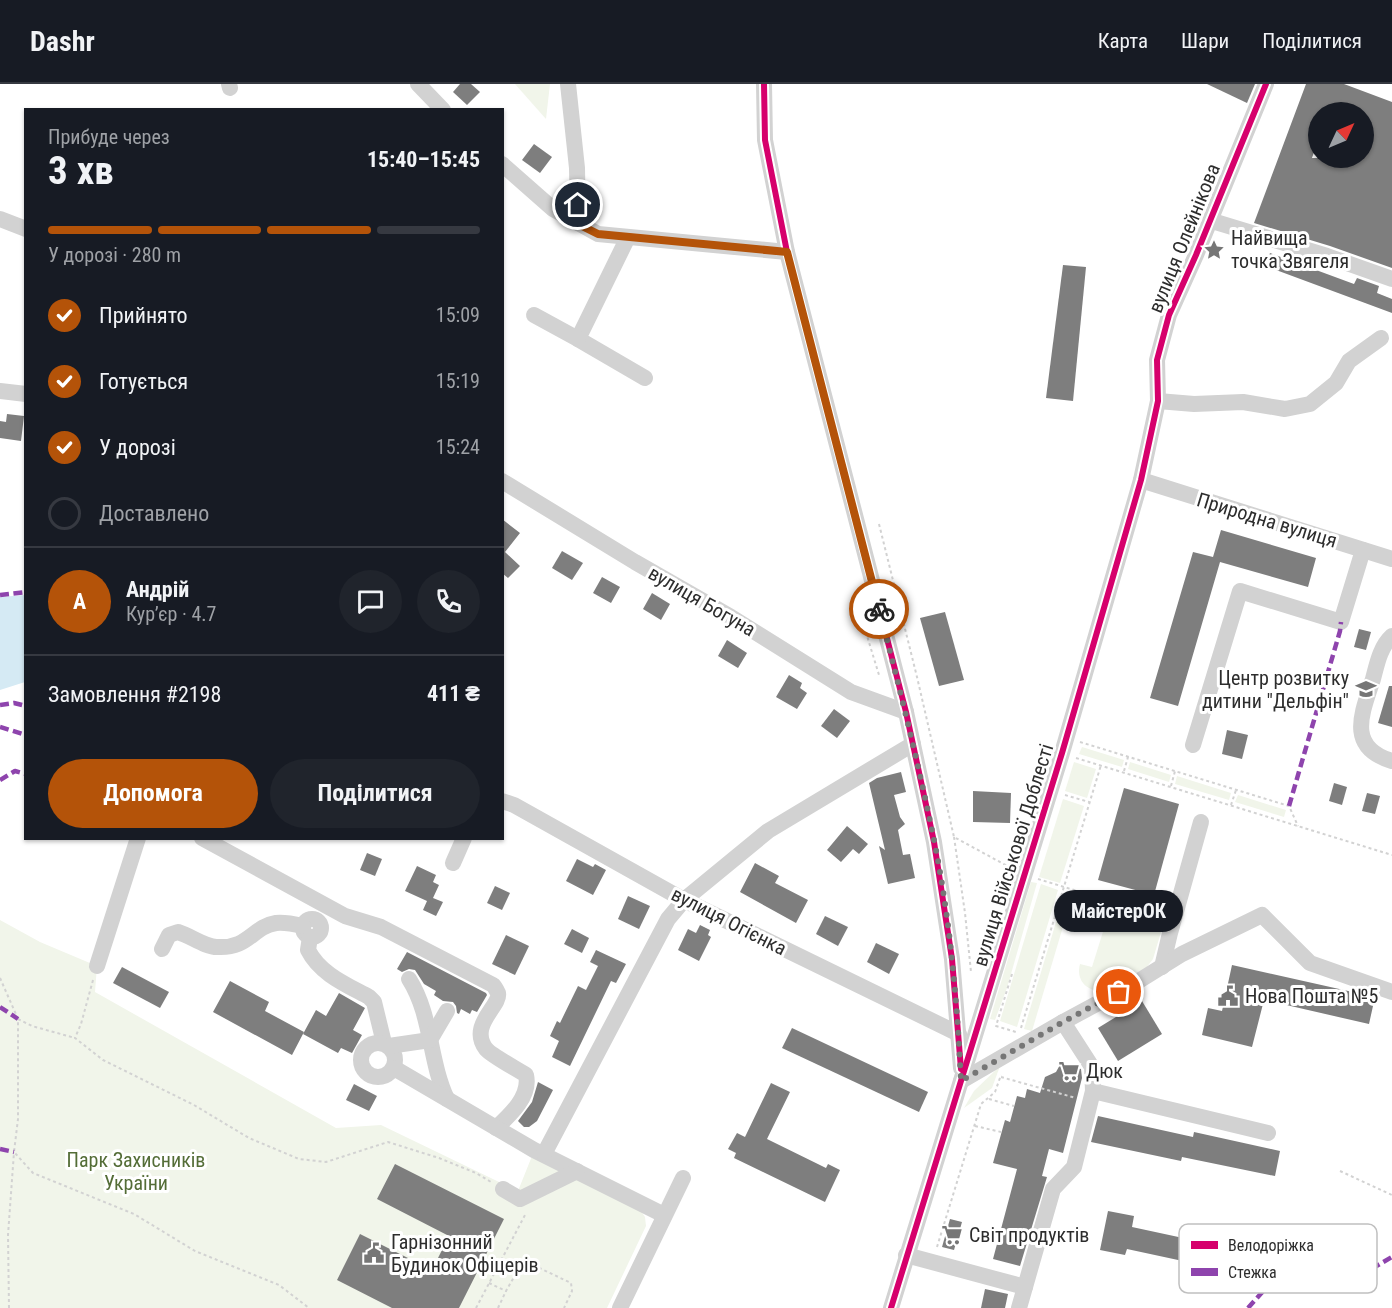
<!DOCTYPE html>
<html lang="uk">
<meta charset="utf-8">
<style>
:root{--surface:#171b24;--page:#20242c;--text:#f1f3f6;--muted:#9ea1a6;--line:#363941;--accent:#b45309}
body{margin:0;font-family:"Roboto Condensed",sans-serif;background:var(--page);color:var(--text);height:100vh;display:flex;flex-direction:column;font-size:22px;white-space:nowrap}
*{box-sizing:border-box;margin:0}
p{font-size:20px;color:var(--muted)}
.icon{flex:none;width:33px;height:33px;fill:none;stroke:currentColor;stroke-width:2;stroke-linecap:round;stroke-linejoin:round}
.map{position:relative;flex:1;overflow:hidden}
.drawer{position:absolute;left:24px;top:24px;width:480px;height:732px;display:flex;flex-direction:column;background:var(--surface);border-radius:0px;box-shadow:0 2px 4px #0004}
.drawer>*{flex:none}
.needle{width:39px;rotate:46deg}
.controls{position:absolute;left:1308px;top:18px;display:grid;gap:12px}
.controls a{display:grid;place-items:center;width:66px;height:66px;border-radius:50%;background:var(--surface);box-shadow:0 2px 4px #0004;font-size:30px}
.pin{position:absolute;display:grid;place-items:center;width:51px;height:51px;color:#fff;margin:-26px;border:3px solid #fff;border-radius:50%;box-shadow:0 2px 6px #0007}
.courier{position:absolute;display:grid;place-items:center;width:60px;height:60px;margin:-30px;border:4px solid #b45309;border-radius:50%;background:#fff;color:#222;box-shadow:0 2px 8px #0007}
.bubble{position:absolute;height:42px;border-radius:21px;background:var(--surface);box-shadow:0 2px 4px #0004;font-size:20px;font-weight:700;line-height:42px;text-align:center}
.overview em{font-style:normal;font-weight:700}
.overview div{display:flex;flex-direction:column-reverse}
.overview{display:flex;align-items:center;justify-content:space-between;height:102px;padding:0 24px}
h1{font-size:39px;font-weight:700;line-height:45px}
.bar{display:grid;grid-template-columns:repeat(4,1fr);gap:9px 6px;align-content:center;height:72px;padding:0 24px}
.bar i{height:8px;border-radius:4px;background:var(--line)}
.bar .selected{background:var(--accent)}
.bar p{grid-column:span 4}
.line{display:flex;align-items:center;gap:15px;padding:0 24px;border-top:2px solid var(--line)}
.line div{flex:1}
.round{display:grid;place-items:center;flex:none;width:63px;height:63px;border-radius:32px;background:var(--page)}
ol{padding:0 24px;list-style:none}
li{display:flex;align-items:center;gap:18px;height:66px}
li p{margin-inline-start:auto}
li .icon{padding:6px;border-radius:50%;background:var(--accent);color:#fff;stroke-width:4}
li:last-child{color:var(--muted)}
li i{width:33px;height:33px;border:3px solid var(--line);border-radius:50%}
.button{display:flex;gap:12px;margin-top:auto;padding:12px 24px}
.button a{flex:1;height:69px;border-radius:36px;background:var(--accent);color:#fff;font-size:24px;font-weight:700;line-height:69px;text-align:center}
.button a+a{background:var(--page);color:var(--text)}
header{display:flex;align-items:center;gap:36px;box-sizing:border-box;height:84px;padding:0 30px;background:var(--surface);border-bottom:2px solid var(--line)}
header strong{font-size:28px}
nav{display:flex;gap:33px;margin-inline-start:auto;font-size:21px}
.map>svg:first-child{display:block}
</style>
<header>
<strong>Dashr</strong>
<nav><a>Карта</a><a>Шари</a><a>Поділитися</a></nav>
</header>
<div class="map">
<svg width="1392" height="1224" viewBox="0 0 1392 1224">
<rect width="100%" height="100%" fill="#fff"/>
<g fill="#f1f5ea">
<path d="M 515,0 L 550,0 L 546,35 Z"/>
<path d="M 1082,663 L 1124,676 L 1122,683 L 1079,670 Z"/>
<path d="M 1074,678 L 1096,685 L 1087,714 L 1065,707 Z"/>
<path d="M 1130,678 L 1171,691 L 1169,698 L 1128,685 Z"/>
<path d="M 1177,692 L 1231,709 L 1229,716 L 1175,700 Z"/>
<path d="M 1238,711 L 1286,726 L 1284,733 L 1235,718 Z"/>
<path d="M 1063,715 L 1084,722 L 1060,799 L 1039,793 Z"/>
<path d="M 1031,798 L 1037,799 L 1007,904 L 995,936 L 990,935 Z"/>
<path d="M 1041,800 L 1058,806 L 1017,943 L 1000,937 Z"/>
<path d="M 1065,808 L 1097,817 L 1094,826 L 1070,819 L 1032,947 L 1024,945 Z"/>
<path d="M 1111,822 L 1164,838 L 1153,875 L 1146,884 L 1100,907 C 1085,906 1076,895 1080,880 L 1092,883 Z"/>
<path d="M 0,836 L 40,858 L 97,882 L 95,908 L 336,1044 L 381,1041 L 518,1107 L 532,1072 L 641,1127 L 645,1133 L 646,1142 L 607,1224 L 0,1224 Z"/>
<path d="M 1000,982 L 992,1004 L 964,1024 L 974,1007 Z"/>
</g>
<path fill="#d5eaf4" d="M 25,511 L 25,598 L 0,606 L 0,513 Z"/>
<g fill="#7e7e7e" fill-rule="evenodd">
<path d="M 460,0 L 471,0 L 480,8 L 467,21 L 453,8 Z"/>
<path d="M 1207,0 L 1255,0 L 1247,19 Z"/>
<path d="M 1306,0 L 1344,0 L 1392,18 L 1392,184 L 1330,162 L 1254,139 ZM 1318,28 L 1364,28 L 1364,74 L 1312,74 L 1318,56 Z"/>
<path d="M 534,60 L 552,73 L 540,89 L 522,76 Z"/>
<path d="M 1270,169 L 1354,200 L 1357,194 L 1379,202 L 1377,209 L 1392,215 L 1392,229 L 1265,182 Z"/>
<path d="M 1063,181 L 1086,183 L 1073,317 L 1046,314 Z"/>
<path d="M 7,330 L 24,332 L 21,357 L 0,354 L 0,337 L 6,338 Z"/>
<path d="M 502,435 L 520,449 L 505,468 L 520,482 L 508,494 L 502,489 Z"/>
<path d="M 1221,446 L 1316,474 L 1308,503 L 1220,478 L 1178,622 L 1150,614 L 1193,468 L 1213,473 Z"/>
<path d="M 562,467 L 583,479 L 572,496 L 552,484 Z"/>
<path d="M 602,493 L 620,503 L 611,519 L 593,509 Z"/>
<path d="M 652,509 L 670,520 L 661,536 L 643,525 Z"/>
<path d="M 945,528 L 964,596 L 939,602 L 920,534 Z"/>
<path d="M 1359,545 L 1371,548 L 1366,566 L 1354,563 Z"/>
<path d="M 727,556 L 747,569 L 738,584 L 718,572 Z"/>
<path d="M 789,591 L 802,599 L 800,604 L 807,609 L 797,625 L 776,613 Z"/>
<path d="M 1389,602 L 1392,602 L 1392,643 L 1378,639 Z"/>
<path d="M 834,625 L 850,637 L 837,654 L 821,642 Z"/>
<path d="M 1227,646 L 1248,651 L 1242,675 L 1222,670 Z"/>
<path d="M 901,688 L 906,708 L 894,711 L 900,733 L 905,740 L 898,746 L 903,771 L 910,770 L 915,794 L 888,800 L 879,762 L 885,766 L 869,699 L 877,694 Z"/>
<path d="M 1334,699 L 1347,703 L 1342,721 L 1329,717 Z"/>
<path d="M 1124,704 L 1179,720 L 1154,811 L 1098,796 Z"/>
<path d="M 973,707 L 1011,709 L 1010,739 L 973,738 Z"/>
<path d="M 1367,709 L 1380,712 L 1375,730 L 1362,727 Z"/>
<path d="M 847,742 L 868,760 L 859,770 L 853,765 L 841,778 L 827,766 Z"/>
<path d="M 367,769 L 382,775 L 375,792 L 360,786 Z"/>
<path d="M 577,775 L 593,783 L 595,780 L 606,786 L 593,811 L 566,797 Z"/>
<path d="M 755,779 L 779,792 L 775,799 L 808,816 L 796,839 L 740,808 Z"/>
<path d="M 417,782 L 436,791 L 433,798 L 439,801 L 433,814 L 443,818 L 436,832 L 423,826 L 427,817 L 405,807 Z"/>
<path d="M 495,802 L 510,809 L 502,826 L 487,819 Z"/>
<path d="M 628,812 L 650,822 L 639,845 L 618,835 Z"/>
<path d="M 825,832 L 848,843 L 838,862 L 816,850 Z"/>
<path d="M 700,841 L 710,846 L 708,851 L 711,853 L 699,877 L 678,866 L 688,845 L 696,849 Z"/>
<path d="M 572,845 L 589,854 L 582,869 L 564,860 Z"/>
<path d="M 506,851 L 529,862 L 515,891 L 492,880 Z"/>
<path d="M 876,859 L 899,870 L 889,890 L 867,878 Z"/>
<path d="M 596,866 L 626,880 L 616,899 L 611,897 L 570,982 L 552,973 L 559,957 L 550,952 L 557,937 L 560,939 L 578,902 L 586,906 L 598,882 L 590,878 Z"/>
<path d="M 407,868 L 486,909 L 487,911 L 477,928 L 472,926 L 470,930 L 461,925 L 459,930 L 457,929 L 456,922 L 453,918 L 443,917 L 434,911 L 436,907 L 424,900 L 415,886 L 409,885 L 402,888 L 397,885 Z"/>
<path d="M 1232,881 L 1375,913 L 1369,940 L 1264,916 L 1252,963 L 1202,951 L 1208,924 L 1222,927 Z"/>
<path d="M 122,883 L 169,908 L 160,924 L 113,899 Z"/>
<path d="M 230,897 L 269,918 L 265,927 L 304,948 L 292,971 L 213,928 Z"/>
<path d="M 339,909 L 365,924 L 353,946 L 362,951 L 352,969 L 341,964 L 338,969 L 303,950 L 316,926 L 326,932 Z"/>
<path d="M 1142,917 L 1162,950 L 1118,977 L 1098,944 Z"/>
<path d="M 792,944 L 928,1008 L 919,1028 L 782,964 Z"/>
<path d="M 1061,979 L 1081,985 L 1082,994 L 1063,1069 L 1049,1065 L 1042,1092 L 1047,1093 L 1020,1182 L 993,1175 L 1017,1085 L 993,1079 L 1005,1036 L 1010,1038 L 1017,1012 L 1025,1014 L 1027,1005 L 1040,1009 L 1045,993 L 1056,988 Z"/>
<path d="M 538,998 L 553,1006 L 537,1037 L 529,1043 L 524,1043 L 518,1037 L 532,1018 Z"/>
<path d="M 771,999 L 790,1008 L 767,1055 L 826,1084 L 828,1080 L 840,1086 L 825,1118 L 734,1074 L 736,1069 L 728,1065 L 737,1049 L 745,1053 Z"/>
<path d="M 354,1000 L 377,1012 L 369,1027 L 346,1016 Z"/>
<path d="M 1098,1032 L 1193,1053 L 1194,1048 L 1280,1067 L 1275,1092 L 1182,1073 L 1181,1077 L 1091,1058 Z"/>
<path d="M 395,1080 L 504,1135 L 459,1224 L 392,1224 L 337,1196 L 360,1150 L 432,1186 L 449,1152 L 377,1115 Z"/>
<path d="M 1108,1127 L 1134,1132 L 1132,1143 L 1197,1157 L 1192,1179 L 1127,1165 L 1125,1171 L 1100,1166 Z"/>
<path d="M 950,1135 L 962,1138 L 954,1166 L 942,1163 Z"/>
<path d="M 985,1205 L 1008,1210 L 1005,1224 L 981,1224 Z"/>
</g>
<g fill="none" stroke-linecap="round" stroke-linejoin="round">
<g stroke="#d2d2d2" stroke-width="2" stroke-dasharray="3 3" stroke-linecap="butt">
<path d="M 879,440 L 917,593 L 954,753 L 1011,784"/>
<path d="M 864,542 L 879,591"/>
<path d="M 1080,658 L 1289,722 L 1298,742"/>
<path d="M 1076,674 L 1392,771"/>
<path d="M 1124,687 L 1128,673"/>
<path d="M 1171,702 L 1175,687"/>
<path d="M 1065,711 L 1089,718"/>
<path d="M 1231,721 L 1236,706"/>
<path d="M 954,753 L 965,829 L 971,888"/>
<path d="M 1038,795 L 1159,832"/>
<path d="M 1012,890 L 996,942 L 1016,948"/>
<path d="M 0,894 L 18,935 L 18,1035 L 14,1068 L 33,1089 L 134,1130 L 195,1167 L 279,1201 L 309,1224"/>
<path d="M 93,896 L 81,940 L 75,954 L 103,976 L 194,1021 L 249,1054 L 299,1075 L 326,1078 L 388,1058 L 439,1074 L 476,1089 L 491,1098"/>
<path d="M 18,935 L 32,942 L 75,954"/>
<path d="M 1021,944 L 1101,681"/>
<path d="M 1001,993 L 1076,1014"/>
<path d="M 989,1015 L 1014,1022"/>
<path d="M 975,1042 L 1001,1048"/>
<path d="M 1340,1087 L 1392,1111"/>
<path d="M 937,1163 L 981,1020 L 995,1008 L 1001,991"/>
<path d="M 489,1199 L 506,1207 L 518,1186 L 531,1180 L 571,1199 L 572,1207 L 564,1224"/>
<path d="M 9,1224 L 8,1151 L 14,1068"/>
<path d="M 476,1224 L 525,1131"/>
<path d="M 498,1224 L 506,1207"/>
</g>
<g stroke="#d2d2d2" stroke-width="16">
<path d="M 229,0 L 230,4"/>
<path d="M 418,0 L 443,26"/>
<path d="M 568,0 L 577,84 L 578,139"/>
<path d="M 764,0 L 765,56 L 787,168 L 906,628 L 934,758 L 952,875 L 961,984"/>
<path d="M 502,80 L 553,125 L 598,150 L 787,168"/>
<path d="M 0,135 L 26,145"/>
<path d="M 1209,136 L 1327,172 L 1392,195"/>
<path d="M 628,153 L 578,255 L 645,294"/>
<path d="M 534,231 L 578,255"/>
<path d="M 0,307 L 26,310"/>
<path d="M 1158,317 L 1194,320 L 1243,318 L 1285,325 L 1310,320 L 1336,299 L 1349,277 L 1381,254"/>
<path d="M 1141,396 L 1392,475"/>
<path d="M 502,397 L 635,478 L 731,533 L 851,608 L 906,628"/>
<path d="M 1392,552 C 1380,563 1377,580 1373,595 C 1362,629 1346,663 1392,677"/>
<path d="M 1193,661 L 1240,507 L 1341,538 L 1363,466"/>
<path d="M 502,717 L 514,721 L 684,816 L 959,950"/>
<path d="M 202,754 L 345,832 L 381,843 L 493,901 C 494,902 497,907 498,909 C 501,922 468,941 486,965 C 492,972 517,985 526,991 C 531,1012 510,1031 496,1044"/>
<path d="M 453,779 L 464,754"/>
<circle cx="312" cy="844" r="9"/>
<path d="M 310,853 L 308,866 C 320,890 347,901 369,913 L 374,918 L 384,959"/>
<path d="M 162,865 L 169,851 L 178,848 C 191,852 205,863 217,863 C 249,865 252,843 276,839 C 285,838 294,840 303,842"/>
<path d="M 97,882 L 138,754"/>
<path d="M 1162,883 L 1170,849 L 1201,738"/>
<path d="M 409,895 C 432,931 429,977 447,1015"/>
<circle cx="378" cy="976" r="17"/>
<path d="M 389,962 L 430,956 L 447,927"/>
<path d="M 394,984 L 534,1066 L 664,1131"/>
<path d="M 961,997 L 1063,938 L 1137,898 L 1182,870 L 1262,831 L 1310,879 L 1392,908"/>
<path d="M 1093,1007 L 1268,1049"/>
<path d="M 544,1070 L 668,835 L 684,816 L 768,747 L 913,660"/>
<path d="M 503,1105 L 520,1115 L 577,1087"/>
<path d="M 906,1171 L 1025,1203"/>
<path d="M 620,1224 L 683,1094"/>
<path d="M 891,1224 L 1062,669 L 1141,396 L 1158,317 L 1157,276 L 1169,231 L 1196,171 L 1266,0"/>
<path d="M 1019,1224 L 1053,1105 L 1074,1083 L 1093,1007 L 1092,983 L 1063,938"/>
</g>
<g stroke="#8e44ad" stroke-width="4.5" stroke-dasharray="9 4.5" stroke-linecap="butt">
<path d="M 0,511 L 26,508"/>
<path d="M 0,621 L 14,619 L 26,622"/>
<path d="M 0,643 L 26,651"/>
<path d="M 0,696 L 15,687 L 26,690"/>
<path d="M 1289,722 L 1340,547 L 1341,538"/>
<path d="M 0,923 L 18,935"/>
<path d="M 0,1065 L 14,1068"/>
<path d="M 1248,1224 L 1265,1205 L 1359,1192 L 1392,1173"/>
</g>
<g stroke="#fff" stroke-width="10">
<g id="cycleway">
<path d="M 764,0 L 765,56 L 787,168 L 906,628 L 934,758 L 952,875 L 961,985"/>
<path d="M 891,1224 L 1062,669 L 1141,396 L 1158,317 L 1157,276 L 1169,231 L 1196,171 L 1266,0"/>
</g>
</g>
<use href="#cycleway" stroke="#d6006c" stroke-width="6"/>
</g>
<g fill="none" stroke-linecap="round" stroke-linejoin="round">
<path stroke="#767676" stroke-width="6" stroke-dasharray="0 10.8" d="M 879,525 C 899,601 918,678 934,756 C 950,835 957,916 961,997 L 1063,938 L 1119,908"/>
<path stroke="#b45309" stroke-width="8" d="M 578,121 L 578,140 L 598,150 L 787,168 L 879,525"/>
</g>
<defs>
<g id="sight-bare" transform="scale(1.62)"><path d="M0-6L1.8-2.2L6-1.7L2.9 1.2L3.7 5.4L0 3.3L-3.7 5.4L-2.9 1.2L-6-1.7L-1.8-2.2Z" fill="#767676" stroke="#fff" stroke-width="2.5" paint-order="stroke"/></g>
<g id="school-bare" transform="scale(1.62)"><path d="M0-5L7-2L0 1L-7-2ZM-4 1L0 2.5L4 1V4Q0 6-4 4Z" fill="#767676" stroke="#fff" stroke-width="2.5" paint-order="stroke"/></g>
<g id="civic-bare" transform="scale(1.62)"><path d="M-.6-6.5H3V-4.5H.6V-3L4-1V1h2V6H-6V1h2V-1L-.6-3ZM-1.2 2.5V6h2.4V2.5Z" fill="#767676" stroke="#fff" stroke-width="2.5" paint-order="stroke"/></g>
<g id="supermarket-bare" transform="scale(1.62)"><path d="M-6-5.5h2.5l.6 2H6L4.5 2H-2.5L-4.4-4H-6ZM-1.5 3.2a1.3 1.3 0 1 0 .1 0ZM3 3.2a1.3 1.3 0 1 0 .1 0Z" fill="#767676" stroke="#fff" stroke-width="2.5" paint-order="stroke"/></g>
</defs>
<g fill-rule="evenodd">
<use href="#sight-bare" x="1214" y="166"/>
<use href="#school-bare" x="1366" y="605"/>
<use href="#civic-bare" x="1228" y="912"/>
<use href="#supermarket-bare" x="1069" y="987"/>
<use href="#supermarket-bare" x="952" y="1151"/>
<use href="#civic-bare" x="374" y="1169"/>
</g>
<g text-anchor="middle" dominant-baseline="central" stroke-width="6" stroke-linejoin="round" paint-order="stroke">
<g font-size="20" fill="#2d2d2d" stroke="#fff">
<text transform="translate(1184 154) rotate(-68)">вулиця Олейнікова</text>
<text transform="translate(1267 436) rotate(17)">Природна вулиця</text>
<text transform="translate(702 517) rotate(30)">вулиця Богуна</text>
<text transform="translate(1013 771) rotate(-73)">вулиця Військової Доблесті</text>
<text transform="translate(729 837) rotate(27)">вулиця Огієнка</text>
</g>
<g font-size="20" fill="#2d2d2d" stroke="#fff" text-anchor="start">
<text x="1231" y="154">Найвища<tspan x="1231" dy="23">точка Звягеля</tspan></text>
<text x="1349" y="594" text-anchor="end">Центр розвитку<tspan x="1349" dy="23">дитини "Дельфін"</tspan></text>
<text x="1245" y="912">Нова Пошта №5</text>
<text x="1086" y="987">Дюк</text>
<text x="969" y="1151">Світ продуктів</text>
<text x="391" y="1158">Гарнізонний<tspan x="391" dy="23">Будинок Офіцерів</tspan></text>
</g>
<g font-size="20" fill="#546d37" stroke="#fff">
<text x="136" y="1076">Парк Захисників<tspan x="136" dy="23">України</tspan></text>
</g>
</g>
<rect x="1179" y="1140" width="198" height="69" rx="9" fill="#fff" stroke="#c0c0c0" stroke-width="1.5"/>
<rect x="1191" y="1157" width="27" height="8" fill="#d6006c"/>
<rect x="1191" y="1184" width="27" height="8" fill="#8e44ad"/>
<g font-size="16" fill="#2d2d2d">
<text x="1228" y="1167">Велодоріжка</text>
<text x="1228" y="1194">Стежка</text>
</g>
</svg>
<div class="controls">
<a><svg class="needle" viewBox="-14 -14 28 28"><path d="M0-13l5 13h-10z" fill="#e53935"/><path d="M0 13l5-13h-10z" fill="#9ea1a6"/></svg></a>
</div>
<div class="pin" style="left:1119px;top:908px;background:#ea580c"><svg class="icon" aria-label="bag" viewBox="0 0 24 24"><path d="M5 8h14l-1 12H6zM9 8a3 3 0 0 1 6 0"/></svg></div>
<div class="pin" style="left:578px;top:121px;background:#1f2937"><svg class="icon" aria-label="home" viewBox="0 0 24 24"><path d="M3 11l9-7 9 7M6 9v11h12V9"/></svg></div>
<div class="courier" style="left:879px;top:525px"><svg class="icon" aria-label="bike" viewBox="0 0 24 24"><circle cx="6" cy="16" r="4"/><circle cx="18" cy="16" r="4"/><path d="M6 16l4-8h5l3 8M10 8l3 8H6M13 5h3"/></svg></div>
<div class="bubble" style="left:1054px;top:806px;width:129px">МайстерОК</div>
<section class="drawer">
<div class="overview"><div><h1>3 хв</h1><p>Прибуде через</p></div><em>15:40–15:45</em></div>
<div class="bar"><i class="selected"></i><i class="selected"></i><i class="selected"></i><i></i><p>У дорозі · 280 m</p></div>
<ol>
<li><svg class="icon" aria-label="check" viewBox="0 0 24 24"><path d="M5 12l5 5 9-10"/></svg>Прийнято<p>15:09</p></li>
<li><svg class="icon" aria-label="check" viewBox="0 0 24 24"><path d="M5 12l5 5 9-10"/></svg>Готується<p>15:19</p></li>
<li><svg class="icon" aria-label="check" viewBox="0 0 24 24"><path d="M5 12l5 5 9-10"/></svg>У дорозі<p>15:24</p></li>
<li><i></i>Доставлено</li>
</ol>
<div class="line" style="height:108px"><b class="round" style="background:var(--accent);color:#fff">А</b><div><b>Андрій</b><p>Кур’єр · 4.7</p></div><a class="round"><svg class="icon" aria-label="chat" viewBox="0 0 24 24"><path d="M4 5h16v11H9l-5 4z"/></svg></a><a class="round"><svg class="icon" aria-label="phone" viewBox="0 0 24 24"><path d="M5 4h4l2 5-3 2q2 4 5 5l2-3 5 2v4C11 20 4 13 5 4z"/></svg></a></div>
<div class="line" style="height:78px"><div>Замовлення #2198</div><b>411 ₴</b></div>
<div class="button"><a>Допомога</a><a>Поділитися</a></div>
</section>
</div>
